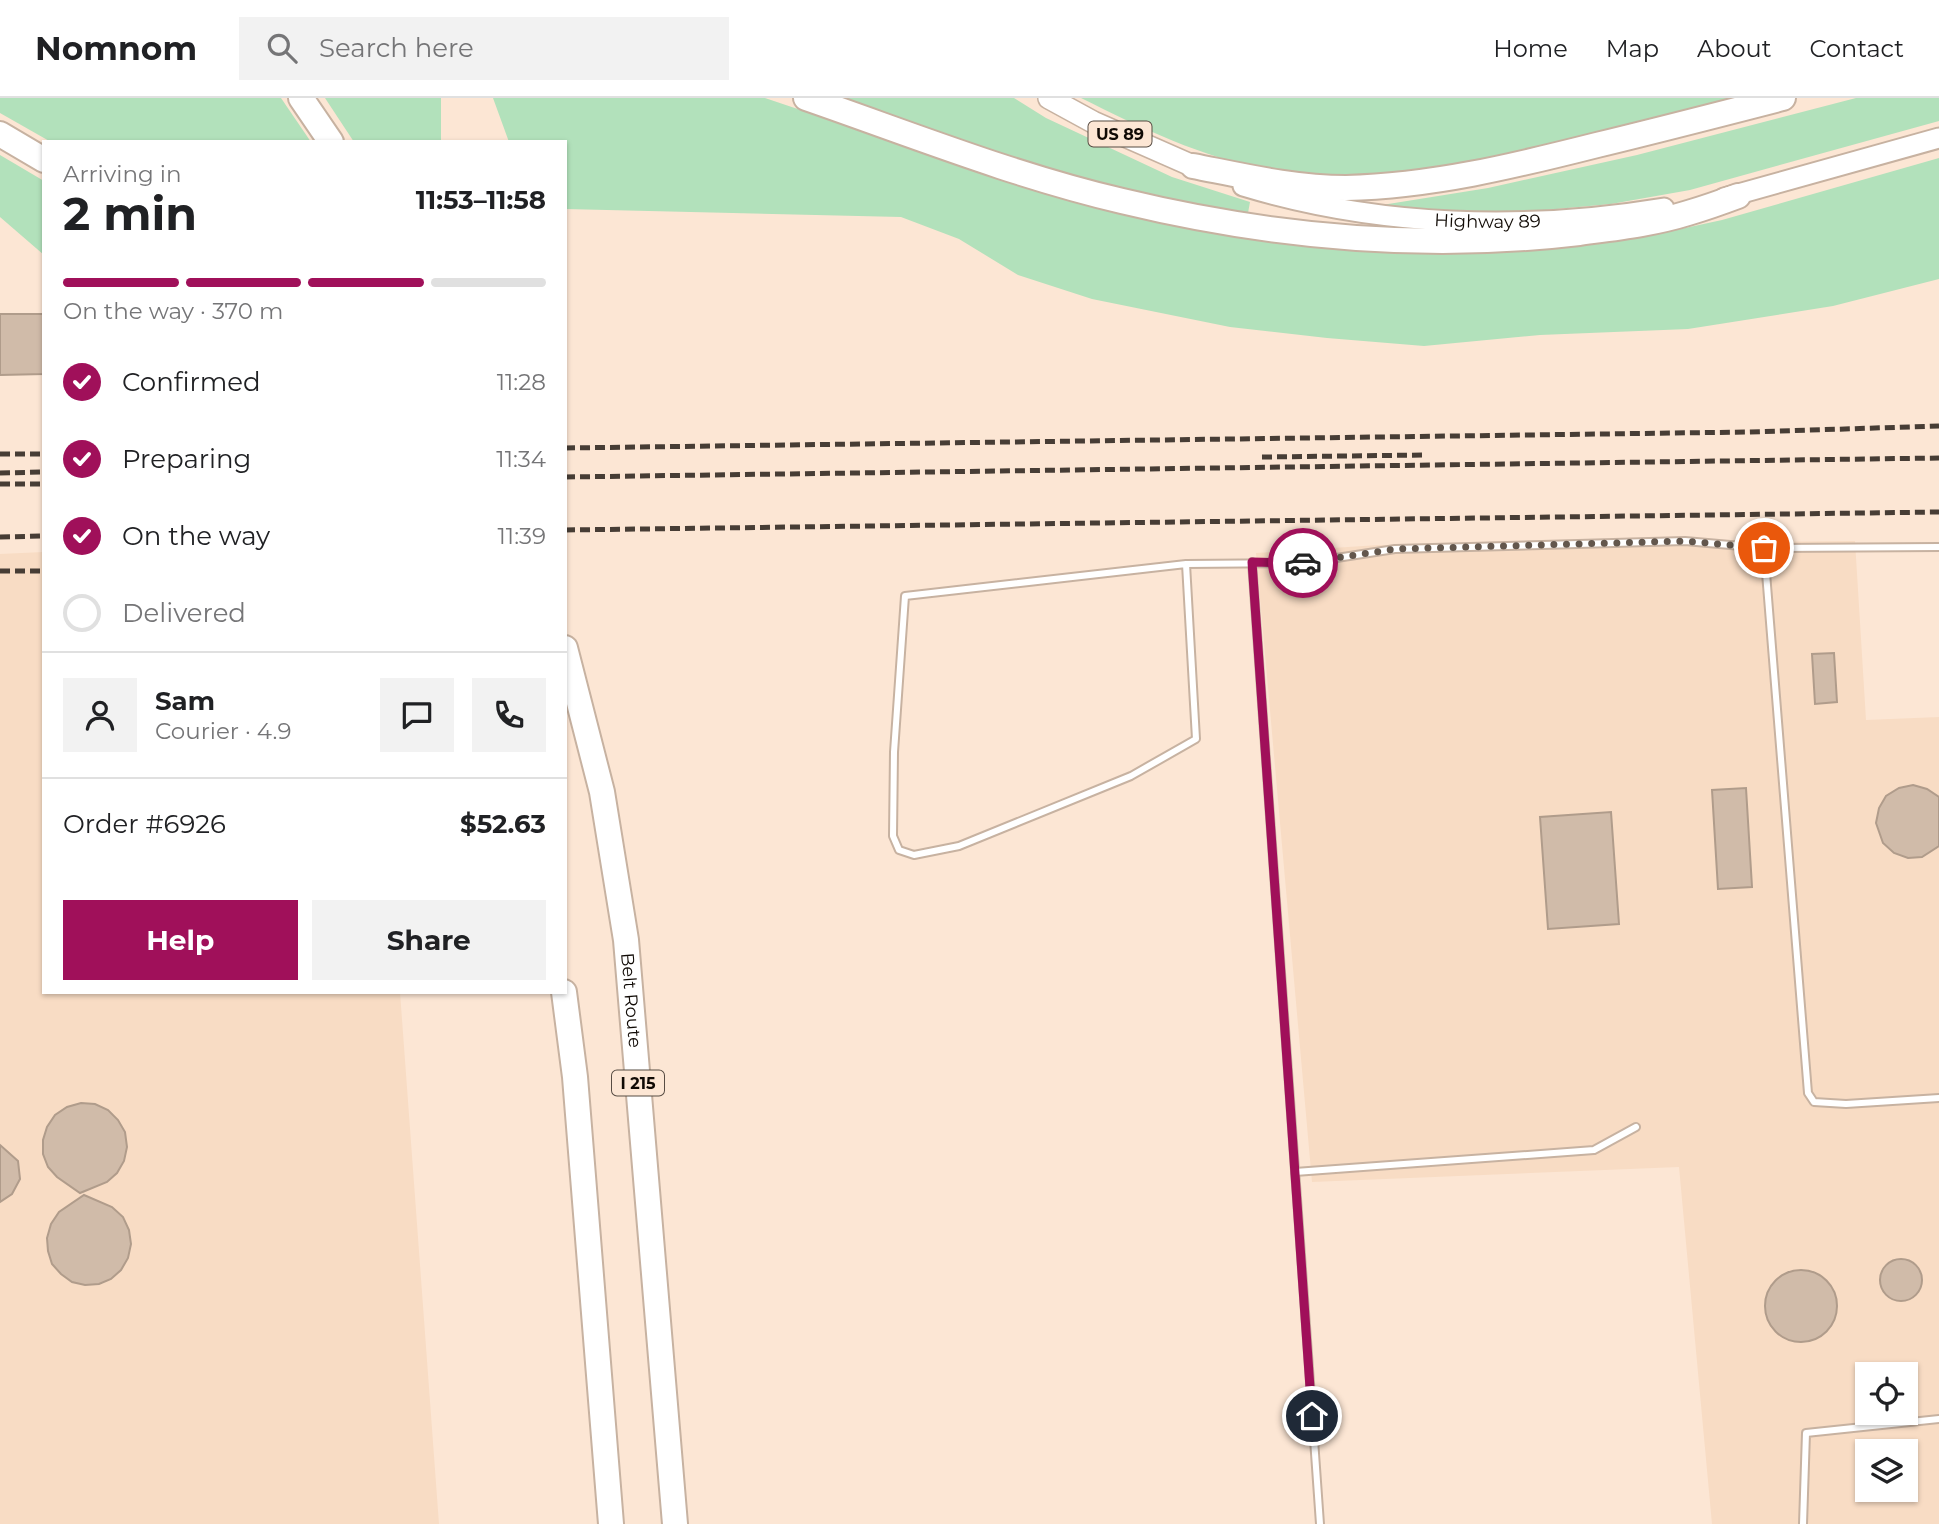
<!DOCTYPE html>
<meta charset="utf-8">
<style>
:root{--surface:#fff;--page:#f2f2f2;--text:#202124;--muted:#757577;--line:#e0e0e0;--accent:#a0105a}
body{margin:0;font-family:Montserrat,sans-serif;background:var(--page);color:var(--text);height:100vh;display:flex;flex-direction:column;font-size:26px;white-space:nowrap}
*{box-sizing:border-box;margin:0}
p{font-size:23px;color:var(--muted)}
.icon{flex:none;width:38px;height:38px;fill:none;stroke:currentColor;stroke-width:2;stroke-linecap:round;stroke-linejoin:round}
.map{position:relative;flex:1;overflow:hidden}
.details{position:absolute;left:42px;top:42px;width:525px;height:854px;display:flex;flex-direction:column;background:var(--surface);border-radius:0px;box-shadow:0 2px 5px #0004}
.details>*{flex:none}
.controls{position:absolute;left:1855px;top:1264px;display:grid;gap:14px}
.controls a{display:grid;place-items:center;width:63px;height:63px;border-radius:0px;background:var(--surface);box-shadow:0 2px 5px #0004;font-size:35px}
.pin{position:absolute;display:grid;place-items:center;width:60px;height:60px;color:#fff;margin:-30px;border:4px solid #fff;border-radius:50%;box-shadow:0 2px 7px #0007}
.courier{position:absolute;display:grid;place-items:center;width:70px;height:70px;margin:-35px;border:5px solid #a0105a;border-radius:50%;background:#fff;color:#222;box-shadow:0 2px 9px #0007}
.headline em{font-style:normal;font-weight:700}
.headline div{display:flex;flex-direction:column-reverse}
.headline{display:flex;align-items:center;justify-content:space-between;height:119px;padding:0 21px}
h1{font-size:46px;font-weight:700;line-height:52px}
.bar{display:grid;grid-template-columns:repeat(4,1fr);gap:10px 7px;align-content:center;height:84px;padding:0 21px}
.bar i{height:9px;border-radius:5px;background:var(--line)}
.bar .selected{background:var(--accent)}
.bar p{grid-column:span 4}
.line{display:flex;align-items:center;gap:18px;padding:0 21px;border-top:2px solid var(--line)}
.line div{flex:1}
.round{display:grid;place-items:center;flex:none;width:74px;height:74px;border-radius:0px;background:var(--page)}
ol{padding:0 21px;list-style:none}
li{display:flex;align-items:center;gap:21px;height:77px}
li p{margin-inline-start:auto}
li .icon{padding:7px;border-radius:50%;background:var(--accent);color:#fff;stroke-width:4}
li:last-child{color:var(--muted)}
li i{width:38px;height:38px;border:4px solid var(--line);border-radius:50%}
.cta{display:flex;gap:14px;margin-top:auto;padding:14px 21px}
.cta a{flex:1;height:80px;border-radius:0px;background:var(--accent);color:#fff;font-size:28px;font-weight:700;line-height:80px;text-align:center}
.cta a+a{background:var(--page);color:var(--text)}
header{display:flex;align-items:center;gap:42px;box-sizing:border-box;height:98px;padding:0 35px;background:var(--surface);border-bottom:2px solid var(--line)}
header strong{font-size:33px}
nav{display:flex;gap:38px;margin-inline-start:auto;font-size:24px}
.search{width:490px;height:63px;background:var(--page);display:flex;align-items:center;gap:18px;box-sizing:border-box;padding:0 24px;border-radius:0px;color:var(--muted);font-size:26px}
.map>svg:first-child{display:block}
</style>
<header>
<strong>Nomnom</strong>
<div class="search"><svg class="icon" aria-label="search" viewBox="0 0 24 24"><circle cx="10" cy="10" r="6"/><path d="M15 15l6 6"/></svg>Search here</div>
<nav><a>Home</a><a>Map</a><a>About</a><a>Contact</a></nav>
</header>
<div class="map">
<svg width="1939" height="1426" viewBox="0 0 1939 1426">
<rect width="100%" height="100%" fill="#fce6d4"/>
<g fill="#f8dcc4" fill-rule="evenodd">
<path d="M 1855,443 L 1866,622 L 1939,619 L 1939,1426 L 1712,1426 L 1679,1069 L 1312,1084 L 1256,455 L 1379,447 ZM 1867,1276 L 1906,1276 L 1906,1314 L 1867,1314 ZM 1867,1353 L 1906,1353 L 1906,1391 L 1867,1391 Z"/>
<path d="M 44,454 L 44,894 L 400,894 L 439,1426 L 0,1426 L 0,456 Z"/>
</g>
<g fill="#b2e1bb">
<path d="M 0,0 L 281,0 L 311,44 L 51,44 L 0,15 Z"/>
<path d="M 325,0 L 441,0 L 441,44 L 354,44 Z"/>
<path d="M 493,0 L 765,0 L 1077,105 L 1223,137 L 1340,152 L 1431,156 L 1518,152 L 1639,140 L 1722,122 L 1939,60 L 1939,181 L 1833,208 L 1688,231 L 1540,237 L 1424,248 L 1327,240 L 1230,229 L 1092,201 L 1018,177 L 959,141 L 901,119 L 565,111 L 565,44 L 509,44 Z"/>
<path d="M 836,0 L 1014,0 L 1046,20 L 1172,79 L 1250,104 L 1248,115 C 1106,97 972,46 836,0 Z"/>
<path d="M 1081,0 L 1735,0 C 1589,38 1421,98 1270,72 C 1203,60 1141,30 1081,0 Z"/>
<path d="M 1856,0 L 1939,0 L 1939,23 L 1690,92 L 1611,106 L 1546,112 L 1471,115 L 1407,112 L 1382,107 L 1488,90 L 1637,57 Z"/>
<path d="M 0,57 L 44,83 L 44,157 L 0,119 Z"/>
</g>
<g fill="#d0bba9" stroke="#b09c8b" stroke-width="2">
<path d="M 0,216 L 44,216 L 44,276 L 0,277 Z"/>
<path d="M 1834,555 L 1837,604 L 1815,606 L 1812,556 Z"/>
<path d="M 1913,687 L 1927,691 L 1939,699 L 1939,748 L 1922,759 L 1908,760 L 1894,755 L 1883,745 L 1876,725 L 1879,710 L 1886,698 L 1899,690 Z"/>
<path d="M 1746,690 L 1752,789 L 1718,791 L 1712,692 Z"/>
<path d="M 1611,714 L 1619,826 L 1548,831 L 1540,719 Z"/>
<path d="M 81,1005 L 95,1006 L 108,1012 L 118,1022 L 125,1034 L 127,1049 L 124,1063 L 117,1075 L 107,1084 L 80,1095 L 57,1079 L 48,1069 L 43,1056 L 43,1042 L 47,1029 L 55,1017 L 67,1009 Z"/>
<path d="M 0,1047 L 18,1063 L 20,1081 L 12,1096 L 0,1104 Z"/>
<path d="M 84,1097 L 112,1109 L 123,1119 L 129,1132 L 131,1146 L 128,1160 L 121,1172 L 111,1181 L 99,1186 L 85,1187 L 72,1184 L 61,1176 L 52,1166 L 48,1153 L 47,1140 L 51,1126 L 59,1114 Z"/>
<circle cx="1901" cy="1182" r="21"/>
<circle cx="1801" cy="1208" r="36"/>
</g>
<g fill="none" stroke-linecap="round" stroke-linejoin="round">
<g stroke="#c7b2a1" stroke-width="10">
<g id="lane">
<path d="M 1764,450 L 1808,995 L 1814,1004 L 1846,1006 L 1939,1000"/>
<path d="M 1252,464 L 1320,1426"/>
<path d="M 1186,466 L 1196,641 L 1131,678 L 959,748 L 914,757 L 899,752 L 893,738 L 894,654 L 905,498 L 1186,466 L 1304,465 L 1395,451 L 1685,443 L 1764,450 L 1939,449"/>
<path d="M 1295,1074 L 1594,1052 L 1636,1029"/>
<path d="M 1803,1426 L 1806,1335 L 1939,1321"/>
</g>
</g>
<g stroke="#c7b2a1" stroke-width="23">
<g id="secondary">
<path id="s1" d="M 1243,88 C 1379,129 1524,133 1664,110"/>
<path d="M 1724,100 L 1939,40"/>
</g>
</g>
<g stroke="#c7b2a1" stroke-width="24">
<path id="primary" d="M 1049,0 L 1093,24 L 1193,68"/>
</g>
<g stroke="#c7b2a1" stroke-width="28">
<g id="highway">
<path d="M 301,0 L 331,44"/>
<path d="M 806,0 C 910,36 1015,78 1122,103 C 1271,139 1427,153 1579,135 C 1616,130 1653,126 1688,115 C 1705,110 1722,104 1738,98"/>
<path d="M 0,36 L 44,62"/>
<path d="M 1193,68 C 1244,78 1294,90 1346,90 C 1432,88 1514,68 1597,47 C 1659,32 1721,16 1783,0"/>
<path id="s2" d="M 565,550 L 602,694 L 626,842 L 675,1426"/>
<path d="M 564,894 L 575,979 L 611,1426"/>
</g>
</g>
<use href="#lane" stroke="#fff" stroke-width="6"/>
<use href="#secondary" stroke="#fff" stroke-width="19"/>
<use href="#primary" stroke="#fff" stroke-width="21"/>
<use href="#highway" stroke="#fff" stroke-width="24"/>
<g stroke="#473d35" stroke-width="5" stroke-dasharray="10 5" stroke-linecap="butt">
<path d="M 565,350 L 1749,334 L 1939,328"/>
<path d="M 0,356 L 44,356"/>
<path d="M 1262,359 L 1426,357"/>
<path d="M 0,375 L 44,374"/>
<path d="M 565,379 L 1939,360"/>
<path d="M 0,386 L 44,386"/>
<path d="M 565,432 L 1939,414"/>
<path d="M 0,439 L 44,438"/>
<path d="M 0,473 L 44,473"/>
</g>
</g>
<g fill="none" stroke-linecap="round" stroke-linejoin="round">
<path stroke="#63574d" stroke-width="7" stroke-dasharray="0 12.6" d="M 1303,465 L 1395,451 L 1685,443 L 1764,450"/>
<path stroke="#a0105a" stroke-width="9" d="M 1303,465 L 1252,464 L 1312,1318"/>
</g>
<g text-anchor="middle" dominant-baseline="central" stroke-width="6" stroke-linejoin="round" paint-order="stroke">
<g fill="#fce6d4" stroke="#574c43" stroke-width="2">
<rect x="1088.5" y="23.5" width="63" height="25" rx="5"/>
<rect x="612" y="972.5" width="52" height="25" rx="5"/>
</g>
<g font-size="16" font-weight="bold" fill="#100a05">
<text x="1120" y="36">US 89</text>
<text x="638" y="985">I 215</text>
</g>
<g font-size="18" fill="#100a05" stroke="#fce6d4">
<text stroke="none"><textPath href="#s1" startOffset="248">Highway 89</textPath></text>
<text stroke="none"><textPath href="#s2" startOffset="359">Belt Route</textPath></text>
</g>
</g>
</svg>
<div class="controls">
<a><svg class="icon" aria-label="locate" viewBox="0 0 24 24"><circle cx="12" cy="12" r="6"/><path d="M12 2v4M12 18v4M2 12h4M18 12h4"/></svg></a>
<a><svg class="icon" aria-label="layers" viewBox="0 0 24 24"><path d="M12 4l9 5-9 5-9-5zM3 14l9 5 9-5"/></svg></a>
</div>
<div class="pin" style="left:1764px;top:450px;background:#ea580c"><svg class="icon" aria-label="bag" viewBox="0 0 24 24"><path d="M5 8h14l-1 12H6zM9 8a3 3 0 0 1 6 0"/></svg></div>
<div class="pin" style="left:1312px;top:1318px;background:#1f2937"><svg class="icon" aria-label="home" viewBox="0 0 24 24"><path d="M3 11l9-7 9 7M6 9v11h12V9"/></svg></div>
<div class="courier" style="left:1303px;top:465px"><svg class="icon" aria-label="car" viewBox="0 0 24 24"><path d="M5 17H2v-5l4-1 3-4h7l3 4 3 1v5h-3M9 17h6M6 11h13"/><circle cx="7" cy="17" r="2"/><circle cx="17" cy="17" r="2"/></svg></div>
<section class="details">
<div class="headline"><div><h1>2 min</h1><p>Arriving in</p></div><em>11:53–11:58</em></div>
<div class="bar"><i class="selected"></i><i class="selected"></i><i class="selected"></i><i></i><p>On the way · 370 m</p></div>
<ol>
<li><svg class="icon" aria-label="check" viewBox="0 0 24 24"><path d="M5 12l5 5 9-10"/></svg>Confirmed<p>11:28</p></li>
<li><svg class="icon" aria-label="check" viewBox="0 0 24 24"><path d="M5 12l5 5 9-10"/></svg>Preparing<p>11:34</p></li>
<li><svg class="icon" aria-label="check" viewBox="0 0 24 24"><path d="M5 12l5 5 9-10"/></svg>On the way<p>11:39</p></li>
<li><i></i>Delivered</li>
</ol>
<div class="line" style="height:126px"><a class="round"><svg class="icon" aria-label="person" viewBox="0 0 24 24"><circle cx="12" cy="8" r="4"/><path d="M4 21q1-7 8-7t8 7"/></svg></a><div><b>Sam</b><p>Courier · 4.9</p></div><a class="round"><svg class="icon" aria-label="chat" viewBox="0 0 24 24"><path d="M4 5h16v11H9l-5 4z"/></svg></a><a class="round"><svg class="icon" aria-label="phone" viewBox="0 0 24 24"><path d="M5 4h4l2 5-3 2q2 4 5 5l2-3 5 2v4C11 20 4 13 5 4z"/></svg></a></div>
<div class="line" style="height:91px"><div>Order #6926</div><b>$52.63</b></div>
<div class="cta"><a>Help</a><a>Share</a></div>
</section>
</div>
